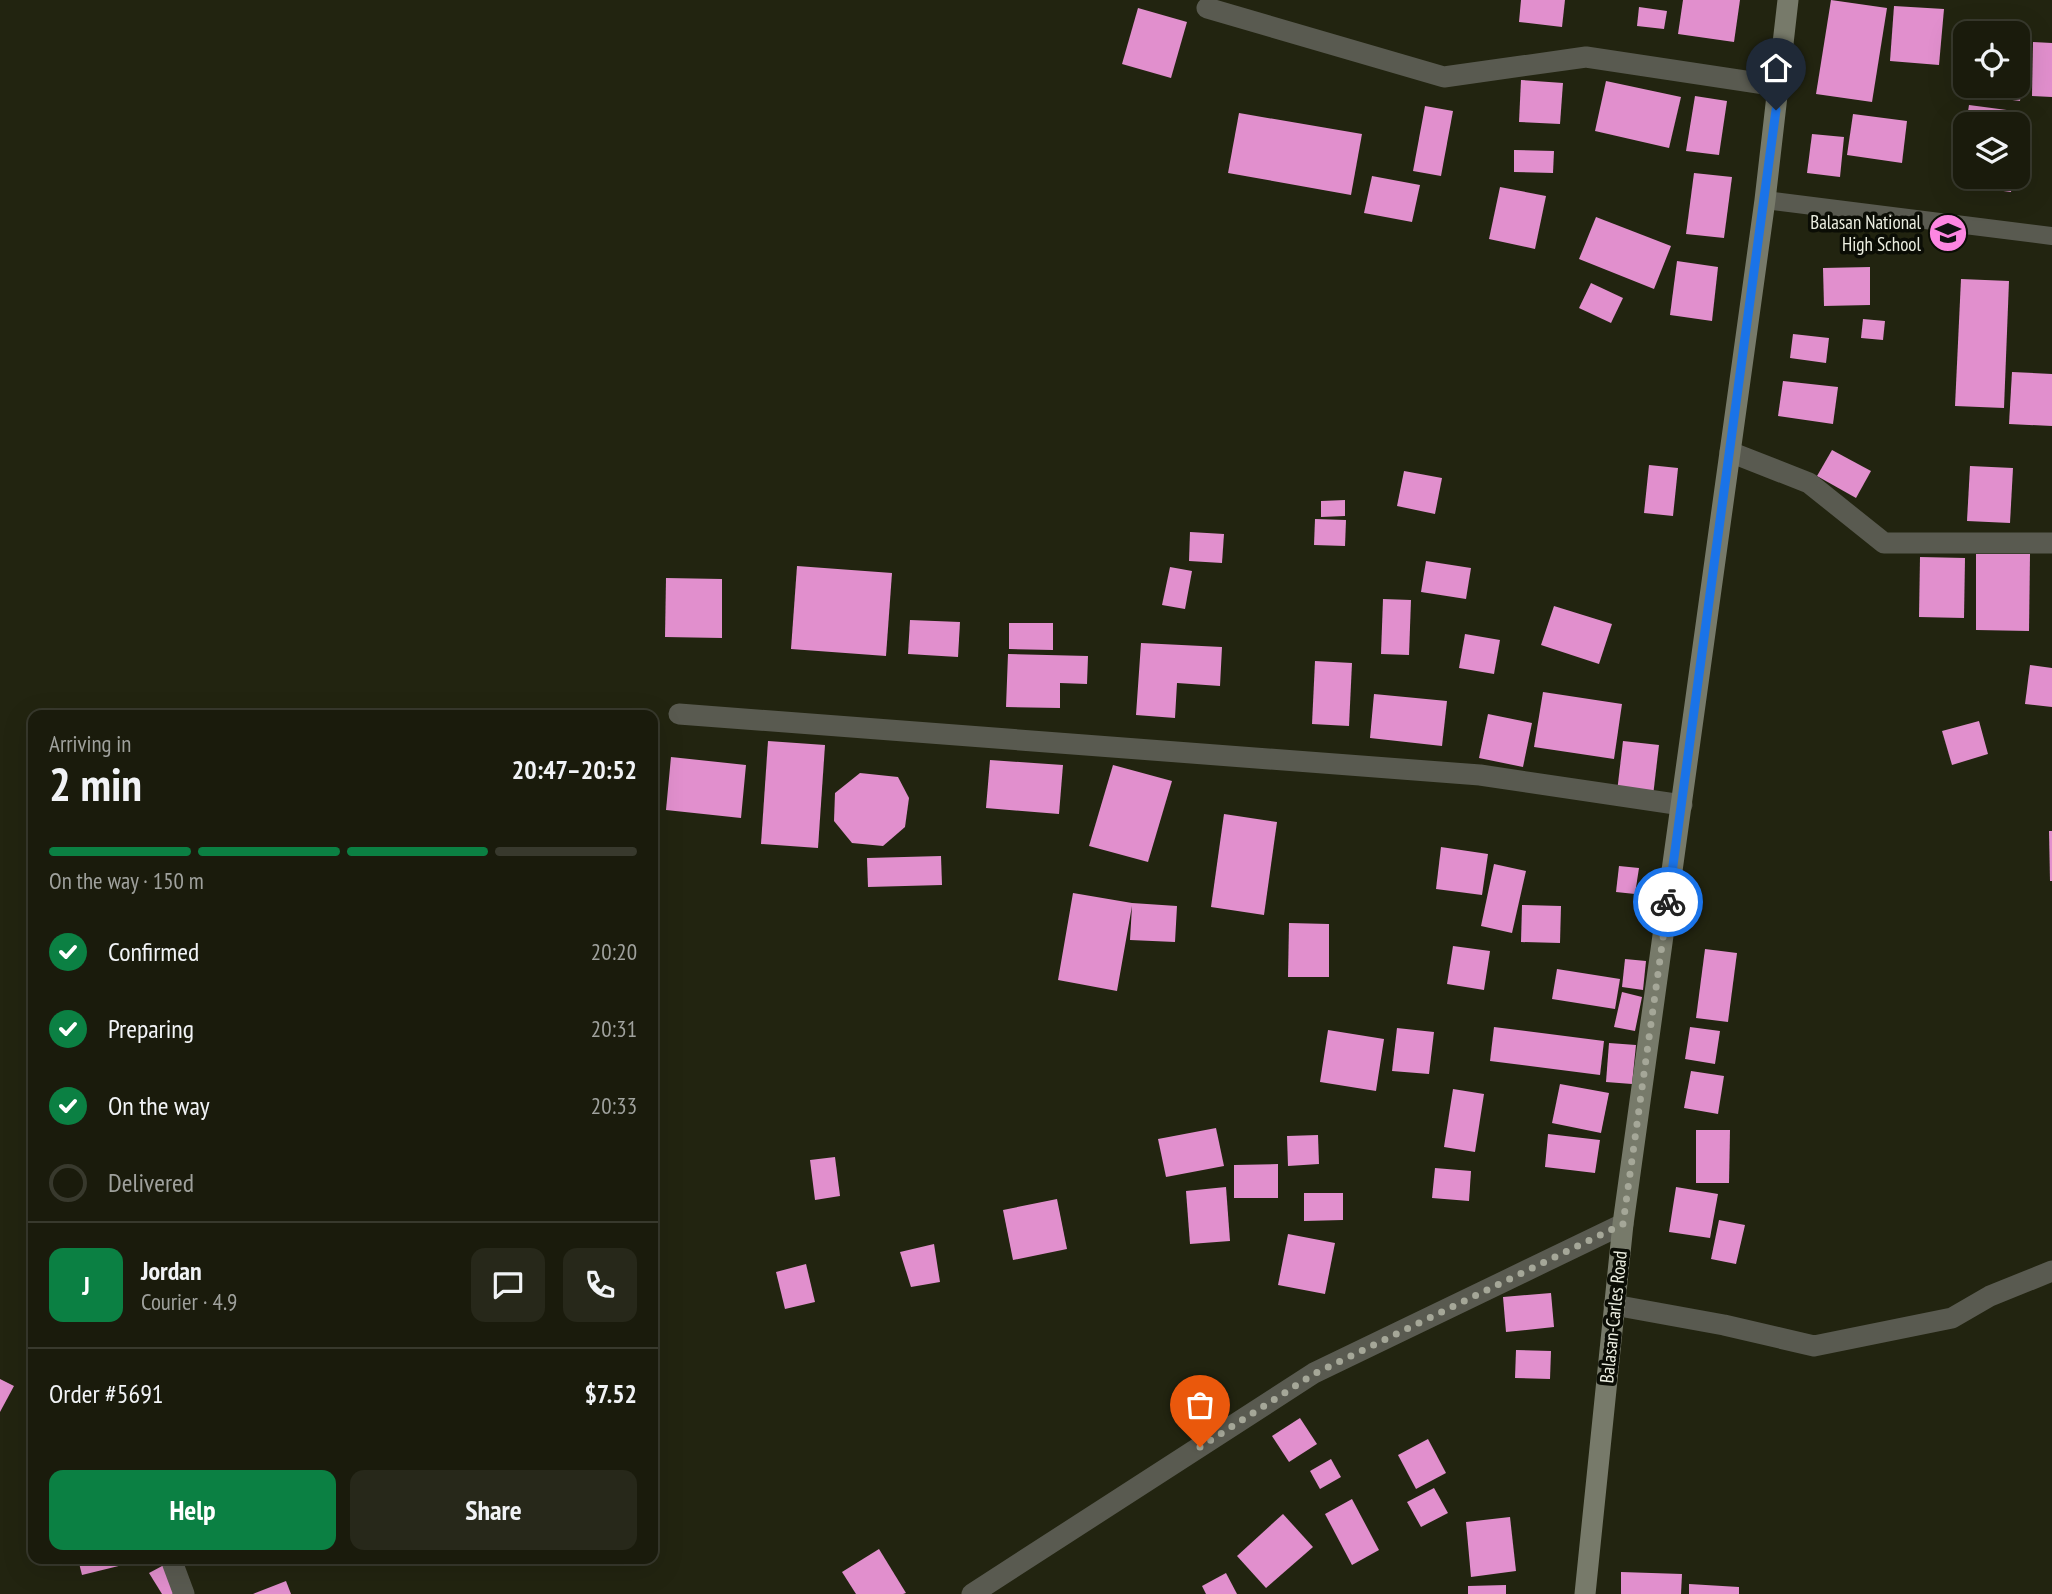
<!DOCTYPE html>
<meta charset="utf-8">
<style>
:root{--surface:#1a1b0c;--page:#27281a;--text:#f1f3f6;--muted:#9fa19d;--line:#38392d;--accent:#0b8043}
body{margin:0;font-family:"PT Sans Narrow",sans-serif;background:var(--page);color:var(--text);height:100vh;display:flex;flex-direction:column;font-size:26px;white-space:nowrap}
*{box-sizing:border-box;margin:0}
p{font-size:23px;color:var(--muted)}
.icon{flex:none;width:38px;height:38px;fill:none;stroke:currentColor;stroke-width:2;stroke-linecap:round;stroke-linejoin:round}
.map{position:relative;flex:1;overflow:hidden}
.side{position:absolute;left:28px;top:710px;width:630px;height:854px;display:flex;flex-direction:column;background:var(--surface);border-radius:14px;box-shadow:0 7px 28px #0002,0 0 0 2px var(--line)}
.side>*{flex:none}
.controls{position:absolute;left:1953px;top:21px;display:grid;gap:14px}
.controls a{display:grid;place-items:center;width:77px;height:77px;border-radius:14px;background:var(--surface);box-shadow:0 7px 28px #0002,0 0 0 2px var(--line);font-size:35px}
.pin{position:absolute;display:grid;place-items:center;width:60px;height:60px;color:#fff;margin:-72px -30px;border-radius:50% 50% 50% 0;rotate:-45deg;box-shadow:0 0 7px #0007}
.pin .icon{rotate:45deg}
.courier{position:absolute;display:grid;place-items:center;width:70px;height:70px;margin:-35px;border:5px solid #1a73e8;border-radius:50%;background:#fff;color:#222;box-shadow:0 2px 9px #0007}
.summary em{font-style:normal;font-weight:800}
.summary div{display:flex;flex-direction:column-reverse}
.summary{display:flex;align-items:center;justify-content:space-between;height:119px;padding:0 21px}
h1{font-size:46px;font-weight:800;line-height:52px}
.bar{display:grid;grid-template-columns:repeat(4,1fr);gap:10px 7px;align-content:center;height:84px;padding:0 21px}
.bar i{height:9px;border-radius:5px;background:var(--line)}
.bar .current{background:var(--accent)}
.bar p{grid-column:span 4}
.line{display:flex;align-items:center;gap:18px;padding:0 21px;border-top:2px solid var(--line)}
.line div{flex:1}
.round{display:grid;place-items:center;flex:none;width:74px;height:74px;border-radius:14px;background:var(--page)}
ol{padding:0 21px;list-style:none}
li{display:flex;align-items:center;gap:21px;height:77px}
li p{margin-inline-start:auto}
li .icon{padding:7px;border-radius:50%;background:var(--accent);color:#fff;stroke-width:4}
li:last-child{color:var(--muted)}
li i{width:38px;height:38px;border:4px solid var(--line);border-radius:50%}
.action{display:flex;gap:14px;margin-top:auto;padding:14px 21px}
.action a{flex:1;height:80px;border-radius:14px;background:var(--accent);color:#fff;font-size:28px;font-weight:800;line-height:80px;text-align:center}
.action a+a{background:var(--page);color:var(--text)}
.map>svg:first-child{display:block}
</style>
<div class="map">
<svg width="2052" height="1594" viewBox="0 0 2052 1594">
<rect width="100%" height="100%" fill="#222410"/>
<g fill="#e18fcd">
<path d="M 1521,0 L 1565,0 L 1562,27 L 1519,22 Z"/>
<path d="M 1683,0 L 1740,0 L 1734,42 L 1678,34 Z"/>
<path d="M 1831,0 L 1887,8 L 1872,102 L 1816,94 Z"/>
<path d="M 1894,6 L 1944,9 L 1939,65 L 1890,61 Z"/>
<path d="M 1639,7 L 1667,11 L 1664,29 L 1637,26 Z"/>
<path d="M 1138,8 L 1187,22 L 1171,78 L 1122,64 Z"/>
<path d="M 2018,35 L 2029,36 L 2020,101 L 1967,94 L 1968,86 L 2018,86 Z"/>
<path d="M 2033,42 L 2052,43 L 2052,97 L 2032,96 Z"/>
<path d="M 1521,80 L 1563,83 L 1560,124 L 1519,122 Z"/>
<path d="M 1606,81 L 1681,97 L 1669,148 L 1595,131 Z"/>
<path d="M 1695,96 L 1727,101 L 1719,155 L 1686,151 Z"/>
<path d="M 1969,105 L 2022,112 L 2019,134 L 2018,124 L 1966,124 Z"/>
<path d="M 1425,106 L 1453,111 L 1441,176 L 1413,171 Z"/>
<path d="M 1239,113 L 1362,134 L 1351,195 L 1228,173 Z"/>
<path d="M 1853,114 L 1907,121 L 1902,163 L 1847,155 Z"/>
<path d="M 1812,134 L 1844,137 L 1840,177 L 1807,173 Z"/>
<path d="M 1964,144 L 1965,177 L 2013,177 L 2011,192 L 1958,185 Z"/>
<path d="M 1514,150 L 1554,151 L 1553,173 L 1514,172 Z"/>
<path d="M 1694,173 L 1732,177 L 1724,238 L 1686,234 Z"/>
<path d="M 1372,176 L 1420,185 L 1412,222 L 1364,213 Z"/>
<path d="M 1500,187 L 1546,196 L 1535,249 L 1489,239 Z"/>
<path d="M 1596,217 L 1671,246 L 1654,289 L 1579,259 Z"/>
<path d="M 1677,261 L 1718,267 L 1712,321 L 1670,315 Z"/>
<path d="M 1870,267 L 1870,305 L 1824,306 L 1823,268 Z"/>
<path d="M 1961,279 L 2009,281 L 2004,408 L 1955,406 Z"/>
<path d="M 1591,283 L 1623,298 L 1611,323 L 1579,308 Z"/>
<path d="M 1863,319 L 1885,321 L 1883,340 L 1861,338 Z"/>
<path d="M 1793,334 L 1829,338 L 1826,363 L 1790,358 Z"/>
<path d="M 2012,372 L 2052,374 L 2052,426 L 2009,424 Z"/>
<path d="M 1783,381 L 1838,387 L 1833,424 L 1778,416 Z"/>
<path d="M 1832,450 L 1871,471 L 1856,498 L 1817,476 Z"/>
<path d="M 1649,465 L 1678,468 L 1673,516 L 1644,513 Z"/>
<path d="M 1970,466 L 2013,468 L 2010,523 L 1967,521 Z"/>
<path d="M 1404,471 L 1442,478 L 1435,514 L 1397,506 Z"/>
<path d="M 1345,500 L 1345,516 L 1321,517 L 1321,501 Z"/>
<path d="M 1315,519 L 1346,520 L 1345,546 L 1314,545 Z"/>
<path d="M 1190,532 L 1224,534 L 1222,563 L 1189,561 Z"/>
<path d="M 1976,554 L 2030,554 L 2029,631 L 1976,630 Z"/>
<path d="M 1920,557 L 1965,558 L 1964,618 L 1919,617 Z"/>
<path d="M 1426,561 L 1471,568 L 1466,599 L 1421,592 Z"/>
<path d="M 797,566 L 892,573 L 886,656 L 791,649 Z"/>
<path d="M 1170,567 L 1192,571 L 1185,609 L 1162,605 Z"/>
<path d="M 666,578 L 722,579 L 722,638 L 665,637 Z"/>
<path d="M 1383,599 L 1411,600 L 1409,655 L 1381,654 Z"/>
<path d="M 1554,606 L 1612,624 L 1599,664 L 1541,645 Z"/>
<path d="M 910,620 L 960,622 L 958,657 L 908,654 Z"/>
<path d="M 1009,623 L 1053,623 L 1053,650 L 1009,649 Z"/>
<path d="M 1465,634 L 1500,640 L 1494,674 L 1459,668 Z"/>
<path d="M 1141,643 L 1222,647 L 1220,686 L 1177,683 L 1175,718 L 1136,715 Z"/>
<path d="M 1008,654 L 1088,656 L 1087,684 L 1060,683 L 1060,708 L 1006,707 Z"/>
<path d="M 1315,661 L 1352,663 L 1349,726 L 1312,724 Z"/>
<path d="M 2030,665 L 2052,668 L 2052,707 L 2025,704 Z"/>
<path d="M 1543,692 L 1622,704 L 1614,759 L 1534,747 Z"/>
<path d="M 1374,694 L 1447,701 L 1442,746 L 1370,738 Z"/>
<path d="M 1488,714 L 1532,723 L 1523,767 L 1479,758 Z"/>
<path d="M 1979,721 L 1988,754 L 1952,765 L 1942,731 Z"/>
<path d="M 768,741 L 825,745 L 818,848 L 761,844 Z"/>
<path d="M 1623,741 L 1659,745 L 1653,796 L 1617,792 Z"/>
<path d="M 671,757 L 746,765 L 741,818 L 666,810 Z"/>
<path d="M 990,760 L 1063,765 L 1059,814 L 986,808 Z"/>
<path d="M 1113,765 L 1172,781 L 1148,862 L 1089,846 Z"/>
<path d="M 860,773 L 898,777 L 909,798 L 905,827 L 883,846 L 852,843 L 834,821 L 835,793 Z"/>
<path d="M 1224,814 L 1277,822 L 1264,915 L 1211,907 Z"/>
<path d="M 2049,831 L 2052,831 L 2052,881 L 2050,881 Z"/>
<path d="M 1441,847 L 1488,854 L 1482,895 L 1436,889 Z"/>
<path d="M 941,856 L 942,885 L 868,887 L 867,858 Z"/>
<path d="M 1494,864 L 1526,871 L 1512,933 L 1481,926 Z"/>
<path d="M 1619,866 L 1639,868 L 1635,894 L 1616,892 Z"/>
<path d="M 1073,893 L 1132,903 L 1177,906 L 1175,942 L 1130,940 L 1132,906 L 1117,991 L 1058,980 Z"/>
<path d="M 1522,905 L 1561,906 L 1560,943 L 1521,942 Z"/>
<path d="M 1289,923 L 1329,924 L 1329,977 L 1288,977 Z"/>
<path d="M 1453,946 L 1490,951 L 1484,990 L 1447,984 Z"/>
<path d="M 1705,949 L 1737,953 L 1728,1022 L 1696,1018 Z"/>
<path d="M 1625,959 L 1646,961 L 1643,990 L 1622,987 Z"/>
<path d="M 1557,969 L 1620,979 L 1615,1009 L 1552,999 Z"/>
<path d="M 1622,992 L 1642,997 L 1635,1031 L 1614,1027 Z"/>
<path d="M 1494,1027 L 1604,1041 L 1600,1075 L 1490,1061 Z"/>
<path d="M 1690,1027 L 1720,1031 L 1715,1064 L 1685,1059 Z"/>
<path d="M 1397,1028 L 1434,1032 L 1429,1074 L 1392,1071 Z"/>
<path d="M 1328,1030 L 1384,1039 L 1376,1091 L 1320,1082 Z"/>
<path d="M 1609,1043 L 1636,1045 L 1632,1084 L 1606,1082 Z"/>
<path d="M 1691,1071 L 1724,1076 L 1718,1114 L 1684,1108 Z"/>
<path d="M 1560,1084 L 1609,1093 L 1601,1133 L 1552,1123 Z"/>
<path d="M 1453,1089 L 1484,1094 L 1475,1152 L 1444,1147 Z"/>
<path d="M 1216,1128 L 1224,1166 L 1166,1177 L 1158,1139 Z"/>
<path d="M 1696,1130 L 1730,1130 L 1729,1183 L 1696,1183 Z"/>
<path d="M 1548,1134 L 1600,1140 L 1595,1173 L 1545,1167 Z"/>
<path d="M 1318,1135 L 1319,1164 L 1288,1166 L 1287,1136 Z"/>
<path d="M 835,1157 L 840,1196 L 815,1200 L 810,1160 Z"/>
<path d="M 1278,1164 L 1278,1198 L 1234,1198 L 1234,1165 Z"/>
<path d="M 1435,1168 L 1471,1171 L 1469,1201 L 1432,1198 Z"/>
<path d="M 1226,1187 L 1230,1241 L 1190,1244 L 1186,1191 Z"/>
<path d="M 1676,1187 L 1718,1194 L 1710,1238 L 1669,1232 Z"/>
<path d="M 1304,1193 L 1343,1193 L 1343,1220 L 1304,1221 Z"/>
<path d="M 1057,1199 L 1067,1249 L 1013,1260 L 1003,1210 Z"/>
<path d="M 1719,1220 L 1745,1225 L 1736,1264 L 1711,1259 Z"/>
<path d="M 1288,1234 L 1335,1243 L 1325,1294 L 1278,1285 Z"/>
<path d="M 934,1244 L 940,1282 L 911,1287 L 900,1252 Z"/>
<path d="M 806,1264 L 815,1302 L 785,1309 L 776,1272 Z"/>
<path d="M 1551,1293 L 1554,1327 L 1506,1332 L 1503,1297 Z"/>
<path d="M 1516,1350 L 1551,1351 L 1550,1379 L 1515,1378 Z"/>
<path d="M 0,1379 L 14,1386 L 0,1412 Z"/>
<path d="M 1300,1418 L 1317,1444 L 1289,1462 L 1272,1436 Z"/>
<path d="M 1428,1439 L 1446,1473 L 1416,1489 L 1398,1455 Z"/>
<path d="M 1331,1459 L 1341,1477 L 1320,1489 L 1310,1471 Z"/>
<path d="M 1434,1488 L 1448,1513 L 1421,1527 L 1407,1502 Z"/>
<path d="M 1352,1499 L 1379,1550 L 1352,1565 L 1325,1514 Z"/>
<path d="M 1283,1514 L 1313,1547 L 1266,1588 L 1237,1556 Z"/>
<path d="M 1510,1517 L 1516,1571 L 1471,1577 L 1466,1522 Z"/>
<path d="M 879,1549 L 906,1593 L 903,1594 L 856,1594 L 842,1572 Z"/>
<path d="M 78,1559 L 139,1559 L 139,1561 L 82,1575 Z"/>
<path d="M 164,1565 L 179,1590 L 172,1594 L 162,1594 L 149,1573 Z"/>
<path d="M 1621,1572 L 1682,1574 L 1681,1594 L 1621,1594 Z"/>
<path d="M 1226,1573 L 1237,1594 L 1206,1594 L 1202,1586 Z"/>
<path d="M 286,1581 L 291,1594 L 253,1594 Z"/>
<path d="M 1689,1584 L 1739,1587 L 1739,1594 L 1689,1594 Z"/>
<path d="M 1506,1585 L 1506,1594 L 1468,1594 L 1468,1586 Z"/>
</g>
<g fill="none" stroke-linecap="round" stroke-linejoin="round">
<path stroke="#595a50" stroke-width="18" d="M 1765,200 L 2052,236"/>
<g stroke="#595a50" stroke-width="21">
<path d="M 1207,8 L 1444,77 L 1586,57 L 1778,86"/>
<path d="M 1730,452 L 1809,483 L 1884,543 L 2052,543"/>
<path d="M 679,714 L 1480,775 L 1682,805"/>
<path d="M 1614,1305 L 1724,1325 L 1814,1346 L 1952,1318 L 1990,1296 L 2052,1271"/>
<path d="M 171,1559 L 184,1594"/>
<path d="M 972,1594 L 1314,1373 L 1623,1224"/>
</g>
<path stroke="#777a6a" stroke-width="21" d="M 1585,1594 L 1623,1224 L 1765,200 L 1788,0"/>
</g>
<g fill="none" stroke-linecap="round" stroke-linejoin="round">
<path stroke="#a5a798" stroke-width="7" stroke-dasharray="0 12.6" d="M 1200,1447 L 1314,1374 L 1623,1224 L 1668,902"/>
<path stroke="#1a73e8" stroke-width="9" d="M 1668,902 L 1776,110"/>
</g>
<defs>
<g id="school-disc" transform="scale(2.0125)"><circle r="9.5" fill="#fd86e2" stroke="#0b0d05"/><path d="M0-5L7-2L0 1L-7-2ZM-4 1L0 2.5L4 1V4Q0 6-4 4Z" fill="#111"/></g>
</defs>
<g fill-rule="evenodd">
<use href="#school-disc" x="1948" y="233"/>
</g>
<g text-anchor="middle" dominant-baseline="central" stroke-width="7" stroke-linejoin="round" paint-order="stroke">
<g font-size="19" fill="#eceee1" stroke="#0b0d05" text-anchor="end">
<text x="1921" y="222">Balasan National<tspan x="1921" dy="22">High School</tspan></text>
</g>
<g font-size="19" fill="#eceee1" stroke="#0b0d05">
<text transform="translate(1613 1317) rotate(-84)">Balasan-Carles Road</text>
</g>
</g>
</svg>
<div class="controls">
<a><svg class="icon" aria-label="locate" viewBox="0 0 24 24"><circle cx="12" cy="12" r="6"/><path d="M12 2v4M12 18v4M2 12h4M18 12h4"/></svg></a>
<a><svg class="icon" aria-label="layers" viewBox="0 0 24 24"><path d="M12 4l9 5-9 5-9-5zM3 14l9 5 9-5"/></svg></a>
</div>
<div class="pin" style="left:1200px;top:1447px;background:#ea580c"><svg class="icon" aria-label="bag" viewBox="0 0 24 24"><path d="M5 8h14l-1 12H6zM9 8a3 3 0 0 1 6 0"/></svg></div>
<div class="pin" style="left:1776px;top:110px;background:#1f2937"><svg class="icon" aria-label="home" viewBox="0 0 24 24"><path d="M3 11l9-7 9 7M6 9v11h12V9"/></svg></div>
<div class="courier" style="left:1668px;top:902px"><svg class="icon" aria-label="bike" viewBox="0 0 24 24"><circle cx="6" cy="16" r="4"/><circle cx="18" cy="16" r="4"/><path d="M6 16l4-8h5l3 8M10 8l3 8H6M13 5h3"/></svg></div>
<section class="side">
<div class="summary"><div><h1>2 min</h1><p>Arriving in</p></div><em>20:47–20:52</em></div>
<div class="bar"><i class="current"></i><i class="current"></i><i class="current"></i><i></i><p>On the way · 150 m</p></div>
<ol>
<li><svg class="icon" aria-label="check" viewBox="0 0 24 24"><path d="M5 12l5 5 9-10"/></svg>Confirmed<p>20:20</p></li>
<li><svg class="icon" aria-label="check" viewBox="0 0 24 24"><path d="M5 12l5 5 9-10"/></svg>Preparing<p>20:31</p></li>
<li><svg class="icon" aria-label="check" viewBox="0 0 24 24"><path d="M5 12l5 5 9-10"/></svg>On the way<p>20:33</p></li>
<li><i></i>Delivered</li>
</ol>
<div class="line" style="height:126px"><b class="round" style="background:var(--accent);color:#fff">J</b><div><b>Jordan</b><p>Courier · 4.9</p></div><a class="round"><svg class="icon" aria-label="chat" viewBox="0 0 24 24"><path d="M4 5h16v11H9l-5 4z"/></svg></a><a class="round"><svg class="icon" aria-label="phone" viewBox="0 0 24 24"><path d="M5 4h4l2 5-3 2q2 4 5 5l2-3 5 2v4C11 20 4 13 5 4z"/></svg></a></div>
<div class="line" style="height:91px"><div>Order #5691</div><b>$7.52</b></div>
<div class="action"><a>Help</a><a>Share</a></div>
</section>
</div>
